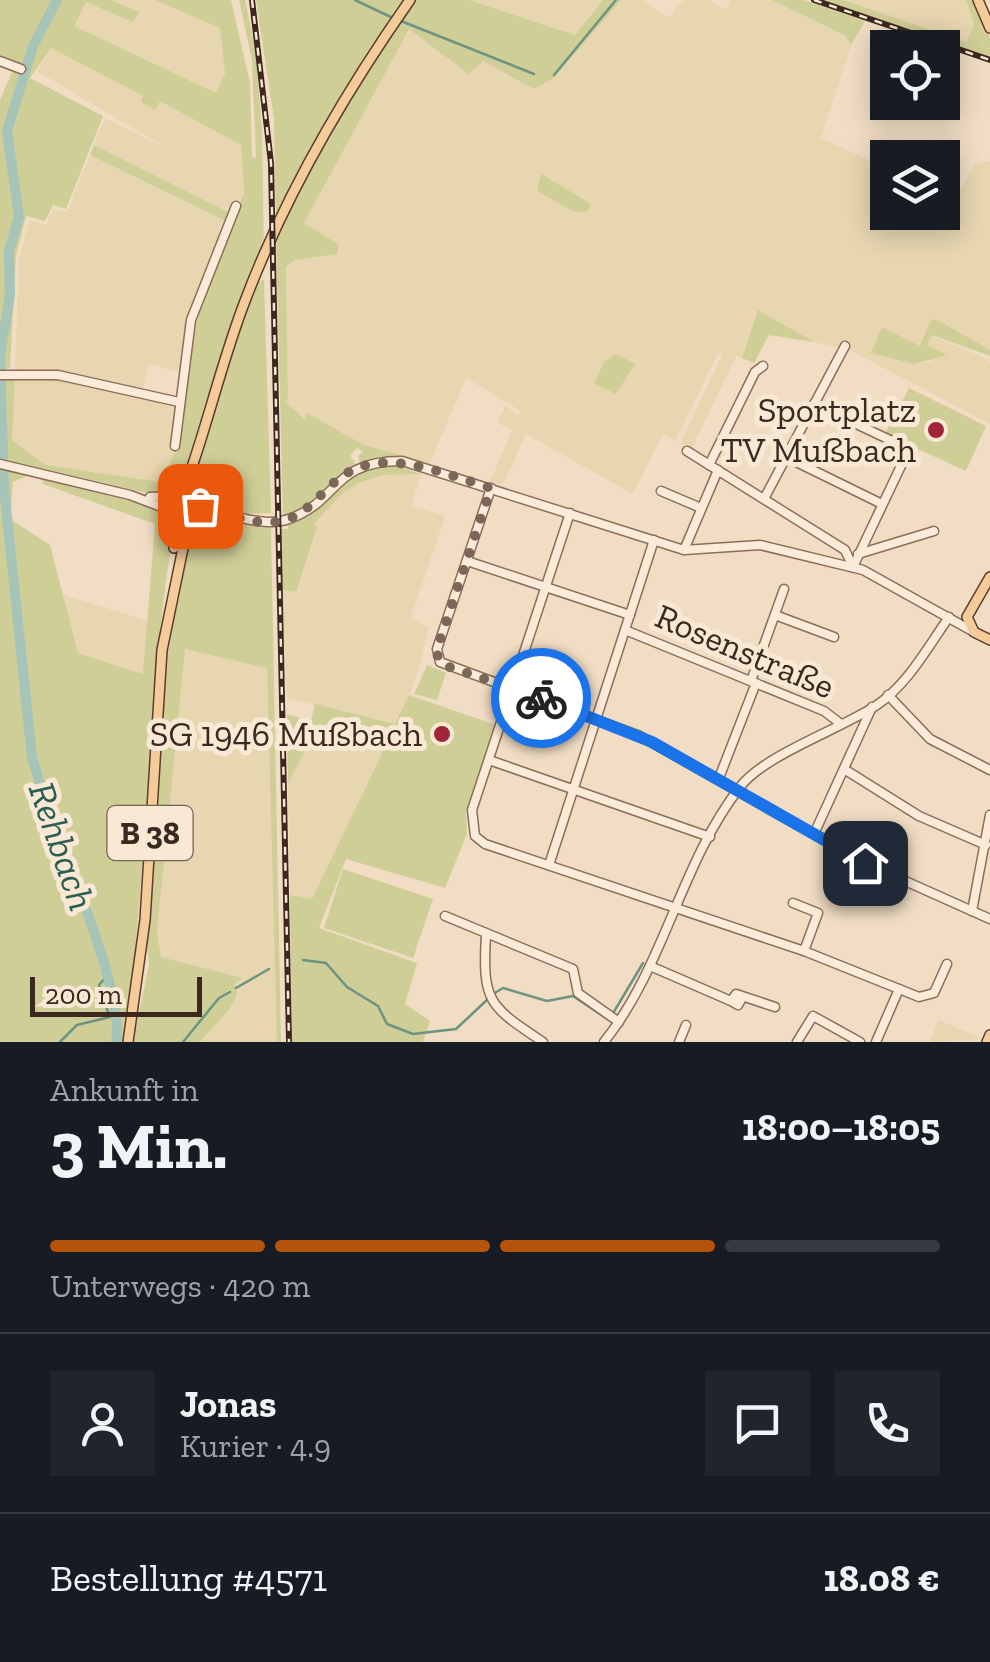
<!DOCTYPE html>
<html lang="de">
<meta charset="utf-8">
<style>
:root{--surface:#171b24;--page:#20242c;--text:#f1f3f6;--muted:#9ea1a6;--line:#363941;--accent:#b45309}
body{margin:0;font-family:"Zilla Slab",serif;background:var(--page);color:var(--text);height:100vh;display:flex;flex-direction:column;font-size:38px;white-space:nowrap}
*{box-sizing:border-box;margin:0}
p{font-size:32px;color:var(--muted)}
.icon{flex:none;width:55px;height:55px;fill:none;stroke:currentColor;stroke-width:2;stroke-linecap:round;stroke-linejoin:round}
.map{position:relative;height:1042px;overflow:hidden}
.details{display:flex;flex-direction:column;background:var(--surface);flex:1}
.details>*{flex:none}
.fabs{position:absolute;left:870px;top:30px;display:grid;gap:20px}
.fabs a{display:grid;place-items:center;width:90px;height:90px;border-radius:0px;background:var(--surface);box-shadow:0 5px 25px #0003;font-size:50px}
.scale{position:absolute;left:30px;bottom:25px;width:172px;box-sizing:border-box;padding-left:10px;border:5px solid #3c281e;border-top:0;font-size:28px;line-height:35px;white-space:nowrap;color:#3c281e;-webkit-text-stroke:8px #f8e8d4;paint-order:stroke}
.pin{position:absolute;display:grid;place-items:center;width:85px;height:85px;color:#fff;margin:-42px;border-radius:20px;box-shadow:0 5px 15px #0006}
.courier{position:absolute;display:grid;place-items:center;width:100px;height:100px;margin:-50px;border:8px solid #1a73e8;border-radius:50%;background:#fff;color:#222;box-shadow:0 2px 12px #0007}
.summary em{font-style:normal;font-weight:700}
.summary div{display:flex;flex-direction:column-reverse}
.summary{display:flex;align-items:center;justify-content:space-between;height:170px;padding:0 50px}
h1{font-size:65px;font-weight:700;line-height:75px}
.bar{display:grid;grid-template-columns:repeat(4,1fr);gap:15px 10px;align-content:center;height:120px;padding:0 50px}
.bar i{height:12px;border-radius:8px;background:var(--line)}
.bar .on{background:var(--accent)}
.bar p{grid-column:span 4}
.line{display:flex;align-items:center;gap:25px;padding:0 50px;border-top:2px solid var(--line)}
.line div{flex:1}
.round{display:grid;place-items:center;flex:none;width:105px;height:105px;border-radius:0px;background:var(--page)}
.map>svg:first-child{display:block}
</style>
<div class="map">
<svg width="990" height="1042" viewBox="0 0 990 1042">
<rect width="100%" height="100%" fill="#f1ddc4"/>
<g fill="#e7d6b0">
<path d="M 111,0 L 157,0 L 220,28 L 225,74 L 217,94 L 73,27 L 86,1 L 133,22 L 138,12 Z"/>
<path d="M 469,0 L 603,0 L 575,35 Z"/>
<path d="M 621,0 L 642,0 L 669,18 L 683,0 L 709,0 L 726,10 L 730,0 L 772,0 L 846,36 L 851,45 L 821,138 L 887,169 L 888,212 L 942,212 L 943,195 L 950,205 L 975,165 L 990,161 L 990,350 L 936,319 L 931,320 L 921,346 L 884,356 L 914,364 L 932,361 L 927,345 L 931,335 L 985,358 L 990,362 L 990,424 L 848,349 L 814,342 L 758,311 L 742,358 L 736,356 L 692,448 L 680,444 L 722,355 L 718,353 L 675,441 L 663,434 L 633,494 L 526,434 L 503,485 L 490,482 L 512,430 L 498,423 L 505,405 L 518,416 L 521,411 L 466,378 L 430,463 L 364,445 L 308,414 L 306,421 L 289,408 L 284,401 L 288,398 L 286,267 L 311,229 L 304,224 L 318,194 L 409,28 L 469,74 L 483,61 L 554,78 Z"/>
<path d="M 843,0 L 966,0 L 974,24 L 968,43 Z"/>
<path d="M 52,48 L 144,97 L 141,102 L 154,109 L 160,101 L 241,144 L 244,192 L 234,215 L 94,145 L 105,118 L 170,150 L 37,71 Z"/>
<path d="M 90,155 L 230,223 L 198,309 L 187,374 L 149,364 L 141,396 L 182,405 L 180,443 L 160,483 L 45,465 L 11,440 L 15,375 L 100,388 L 62,373 L 15,369 L 19,257 L 30,220 L 46,225 L 53,209 L 67,212 Z"/>
<path d="M 421,474 L 411,506 L 445,516 L 410,619 L 429,627 L 418,672 L 399,720 L 396,724 L 287,698 L 282,590 L 296,592 L 313,523 L 343,492 L 359,483 L 382,475 Z"/>
<path d="M 61,594 L 148,621 L 144,674 L 78,653 Z"/>
<path d="M 184,649 L 267,667 L 277,1042 L 200,1042 L 219,1015 L 232,1006 L 234,984 L 241,979 L 161,958 L 157,932 Z"/>
<path d="M 318,724 L 387,743 L 312,900 L 290,895 L 288,783 Z"/>
<path d="M 939,1020 L 983,1039 L 930,1042 Z"/>
</g>
<g fill="#d0ce97">
<path d="M 0,0 L 111,0 L 139,12 L 133,22 L 86,2 L 74,26 L 216,93 L 225,74 L 220,28 L 155,0 L 231,0 L 250,83 L 252,157 L 256,158 L 252,60 L 239,0 L 245,0 L 256,52 L 262,133 L 264,248 L 227,334 L 183,482 L 171,493 L 159,496 L 44,469 L 13,482 L 10,519 L 50,545 L 78,653 L 143,674 L 155,524 L 43,484 L 42,478 L 167,510 L 174,529 C 145,699 149,872 124,1042 L 0,1042 L 0,379 L 14,375 L 15,369 L 62,373 L 107,389 L 15,376 L 12,440 L 45,465 L 160,482 L 180,443 L 198,309 L 230,223 L 90,155 L 94,145 L 234,215 L 244,193 L 241,145 L 160,101 L 155,110 L 141,102 L 143,96 L 51,48 L 30,78 L 103,116 L 66,209 L 53,205 L 45,221 L 26,216 L 16,256 L 10,368 L 0,370 L 0,100 L 16,63 L 0,56 Z"/>
<path d="M 256,0 L 406,0 L 335,109 L 276,218 L 274,119 Z"/>
<path d="M 416,0 L 469,0 L 575,35 L 603,0 L 621,0 L 554,78 L 534,89 L 483,61 L 469,74 L 409,29 L 304,223 L 339,245 L 337,254 L 294,260 L 286,267 L 288,398 L 285,401 L 305,420 L 307,413 L 364,445 L 430,463 L 385,458 L 360,462 L 358,456 L 363,452 L 357,448 L 350,455 L 355,464 L 306,506 L 283,518 L 276,235 L 338,118 Z"/>
<path d="M 772,0 L 804,0 L 865,21 L 851,45 L 846,36 Z"/>
<path d="M 821,0 L 843,0 L 967,42 L 974,24 L 966,0 L 974,0 L 990,38 L 990,57 Z"/>
<path d="M 541,174 L 591,204 L 588,211 L 575,212 L 537,191 Z"/>
<path d="M 264,279 L 271,513 L 241,514 L 203,501 C 181,452 236,334 256,285 Z"/>
<path d="M 758,310 L 814,342 L 769,335 L 754,363 L 742,358 Z"/>
<path d="M 936,319 L 990,350 L 990,356 L 932,335 L 927,345 L 947,355 L 914,364 L 871,353 L 882,327 L 920,346 L 931,320 Z"/>
<path d="M 616,354 L 635,364 L 616,394 L 594,384 L 604,362 Z"/>
<path d="M 909,388 L 986,426 L 966,471 L 885,434 Z"/>
<path d="M 391,464 L 421,474 L 382,475 L 359,483 L 344,492 L 314,523 L 317,527 L 296,592 L 282,590 L 281,529 L 288,529 L 288,523 L 361,467 Z"/>
<path d="M 200,516 L 271,528 L 281,1042 L 277,1042 L 267,668 L 185,649 L 157,932 L 161,957 L 242,978 L 234,984 L 237,992 C 235,1009 211,1027 200,1042 L 133,1042 L 149,965 L 147,945 L 166,648 L 188,524 Z"/>
<path d="M 427,665 L 446,673 L 437,700 L 414,694 Z"/>
<path d="M 409,695 L 496,725 L 466,812 L 467,834 L 445,888 L 346,859 L 319,928 L 417,963 L 405,1004 L 430,1021 L 423,1042 L 292,1042 L 290,895 L 312,899 L 387,743 L 319,724 L 288,783 L 287,714 L 311,721 L 315,704 L 395,724 Z"/>
<path d="M 343,869 L 433,899 L 413,958 L 324,928 Z"/>
</g>
<g fill="none" stroke-linecap="round" stroke-linejoin="round">
<g stroke="#6c9383" stroke-width="2.5">
<path d="M 355,0 L 393,18"/>
<path d="M 401,21 L 534,74"/>
<path d="M 554,75 L 616,0"/>
<path d="M 303,960 L 326,963 L 347,987 L 378,1006 L 387,1024 L 413,1034 L 456,1029 L 488,999"/>
<path d="M 106,977 L 99,985 L 108,1012"/>
<path d="M 236,988 L 269,969"/>
<path d="M 493,994 L 503,988 L 547,1001 L 573,996 L 609,1020 L 643,963"/>
<path d="M 60,1042 L 77,1025 L 110,1017"/>
<path d="M 183,1042 L 219,998 L 230,992"/>
</g>
<path stroke="#a6c4b7" stroke-width="10" d="M 57,0 L 33,46 L 7,131 L 19,217 L 9,251 L 10,295 L 0,356 L 4,488 L 32,757 C 48,822 127,988 116,1042"/>
<g stroke="#8d6d59" stroke-width="11">
<g id="minor">
<path d="M 0,61 L 21,69"/>
<path d="M 0,375 L 58,375 L 179,402"/>
<path d="M 814,404 L 909,449 L 853,567"/>
<path d="M 175,446 L 191,320 L 236,206"/>
<path d="M 687,451 L 845,550 L 853,567"/>
<path d="M 786,457 L 882,504"/>
<path d="M 0,464 L 130,495 L 172,511"/>
<path d="M 709,465 L 755,372 L 763,366"/>
<path d="M 491,488 L 437,649 L 440,662 L 640,736 L 865,863 L 990,919"/>
<path d="M 661,491 L 701,508"/>
<path d="M 150,497 L 173,496"/>
<path d="M 764,499 L 845,346"/>
<path d="M 200,502 L 217,510"/>
<path d="M 570,513 L 472,810 L 475,836 L 485,844 L 804,951 L 919,997 L 934,993 L 947,964"/>
<path d="M 196,515 C 226,507 258,530 289,519 C 340,501 331,461 402,461 L 684,550 L 760,545 L 863,570 L 974,632"/>
<path d="M 684,550 L 718,470"/>
<path d="M 858,554 L 934,531"/>
<path d="M 467,561 L 630,615"/>
<path d="M 775,615 L 834,637"/>
<path d="M 625,630 L 824,711 L 841,724"/>
<path d="M 751,681 L 784,589"/>
<path d="M 888,695 L 930,739 L 990,770"/>
<path d="M 489,760 L 710,837"/>
<path d="M 844,769 L 919,816 L 986,845"/>
<path d="M 719,778 L 756,683"/>
<path d="M 814,834 L 872,707"/>
<path d="M 549,865 L 654,540"/>
<path d="M 793,903 L 818,913 L 804,951"/>
<path d="M 972,911 L 990,815"/>
<path d="M 445,916 L 573,969 L 578,993 L 619,1022"/>
<path d="M 486,935 C 482,1002 489,1006 543,1042"/>
<path d="M 650,966 L 731,1001"/>
<path d="M 742,998 L 738,1005 L 731,1001 L 736,994 L 775,1007"/>
<path d="M 604,1042 C 665,966 680,864 740,787 C 764,755 841,729 877,705 C 908,684 928,647 949,617"/>
<path d="M 679,1042 L 686,1025"/>
<path d="M 797,1042 L 813,1016 L 860,1042"/>
<path d="M 876,1042 L 899,989"/>
</g>
</g>
<g stroke="#5b3c2d" stroke-width="12">
<g id="major">
<path d="M 978,0 L 990,28"/>
<circle cx="186" cy="505" r="15"/>
<path d="M 184,490 C 207,428 221,363 245,301 C 286,193 344,94 410,0"/>
<path d="M 174,548 L 176,516"/>
<path d="M 990,577 L 967,617 L 974,632 L 990,640"/>
<path d="M 128,1042 L 145,920 L 162,650 L 189,519"/>
<path d="M 987,1042 L 990,1035"/>
</g>
</g>
<use href="#minor" stroke="#fbebd8" stroke-width="8"/>
<use href="#major" stroke="#f6cb9a" stroke-width="9"/>
<g stroke="#3c281e" stroke-width="6">
<g id="rail">
<path d="M 252,0 L 271,163 L 289,1042"/>
<path d="M 814,0 L 990,60"/>
</g>
</g>
<use href="#rail" stroke="#f8e8d4" stroke-width="2.5" stroke-dasharray="8" stroke-linecap="butt"/>
</g>
<g fill="none" stroke-linecap="round" stroke-linejoin="round">
<path stroke="#7b6758" stroke-width="10" stroke-dasharray="0 18" d="M 200,506 L 196,515 C 223,508 253,528 281,521 C 305,516 318,496 336,481 C 380,443 442,474 491,488 L 437,649 L 438,659 L 449,667 L 541,698"/>
<path stroke="#1a73e8" stroke-width="12" d="M 541,698 L 652,742 L 865,863"/>
</g>
<g fill="#a02538" stroke="#f8e8d4" stroke-width="4">
<circle cx="936" cy="430" r="10"/>
<circle cx="442" cy="734" r="10"/>
</g>
<g text-anchor="middle" dominant-baseline="central" stroke-width="10" stroke-linejoin="round" paint-order="stroke">
<rect fill="#f8e8d4" stroke="#746255" stroke-width="2.5" x="107.5" y="806" width="85" height="54" rx="8"/>
<g font-size="32" font-weight="bold" fill="#3c281e">
<text x="150" y="833">B 38</text>
</g>
<g font-size="35" fill="#3c281e" stroke="#f8e8d4" text-anchor="end">
<text x="916" y="410">Sportplatz<tspan x="916" dy="40">TV Mußbach</tspan></text>
<text x="422" y="734">SG 1946 Mußbach</text>
</g>
<g font-size="35" fill="#3c281e" stroke="#f8e8d4">
<text transform="translate(745 651) rotate(23)">Rosenstraße</text>
</g>
<g font-size="38" font-style="italic" fill="#2c5d52" stroke="#f8e8d4">
<text transform="translate(62 846) rotate(71)">Rehbach</text>
</g>
</g>
</svg>
<div class="fabs">
<a><svg class="icon" aria-label="locate" viewBox="0 0 24 24"><circle cx="12" cy="12" r="6"/><path d="M12 2v4M12 18v4M2 12h4M18 12h4"/></svg></a>
<a><svg class="icon" aria-label="layers" viewBox="0 0 24 24"><path d="M12 4l9 5-9 5-9-5zM3 14l9 5 9-5"/></svg></a>
</div>
<div class="scale">200 m</div>
<div class="pin" style="left:200px;top:506px;background:#ea580c"><svg class="icon" aria-label="bag" viewBox="0 0 24 24"><path d="M5 8h14l-1 12H6zM9 8a3 3 0 0 1 6 0"/></svg></div>
<div class="pin" style="left:865px;top:863px;background:#1f2937"><svg class="icon" aria-label="home" viewBox="0 0 24 24"><path d="M3 11l9-7 9 7M6 9v11h12V9"/></svg></div>
<div class="courier" style="left:541px;top:698px"><svg class="icon" aria-label="bike" viewBox="0 0 24 24"><circle cx="6" cy="16" r="4"/><circle cx="18" cy="16" r="4"/><path d="M6 16l4-8h5l3 8M10 8l3 8H6M13 5h3"/></svg></div>
</div>
<section class="details">
<div class="summary"><div><h1>3 Min.</h1><p>Ankunft in</p></div><em>18:00–18:05</em></div>
<div class="bar"><i class="on"></i><i class="on"></i><i class="on"></i><i></i><p>Unterwegs · 420 m</p></div>
<div class="line" style="height:180px"><a class="round"><svg class="icon" aria-label="person" viewBox="0 0 24 24"><circle cx="12" cy="8" r="4"/><path d="M4 21q1-7 8-7t8 7"/></svg></a><div><b>Jonas</b><p>Kurier · 4.9</p></div><a class="round"><svg class="icon" aria-label="chat" viewBox="0 0 24 24"><path d="M4 5h16v11H9l-5 4z"/></svg></a><a class="round"><svg class="icon" aria-label="phone" viewBox="0 0 24 24"><path d="M5 4h4l2 5-3 2q2 4 5 5l2-3 5 2v4C11 20 4 13 5 4z"/></svg></a></div>
<div class="line" style="height:130px"><div>Bestellung #4571</div><b>18.08 €</b></div>
</section>
